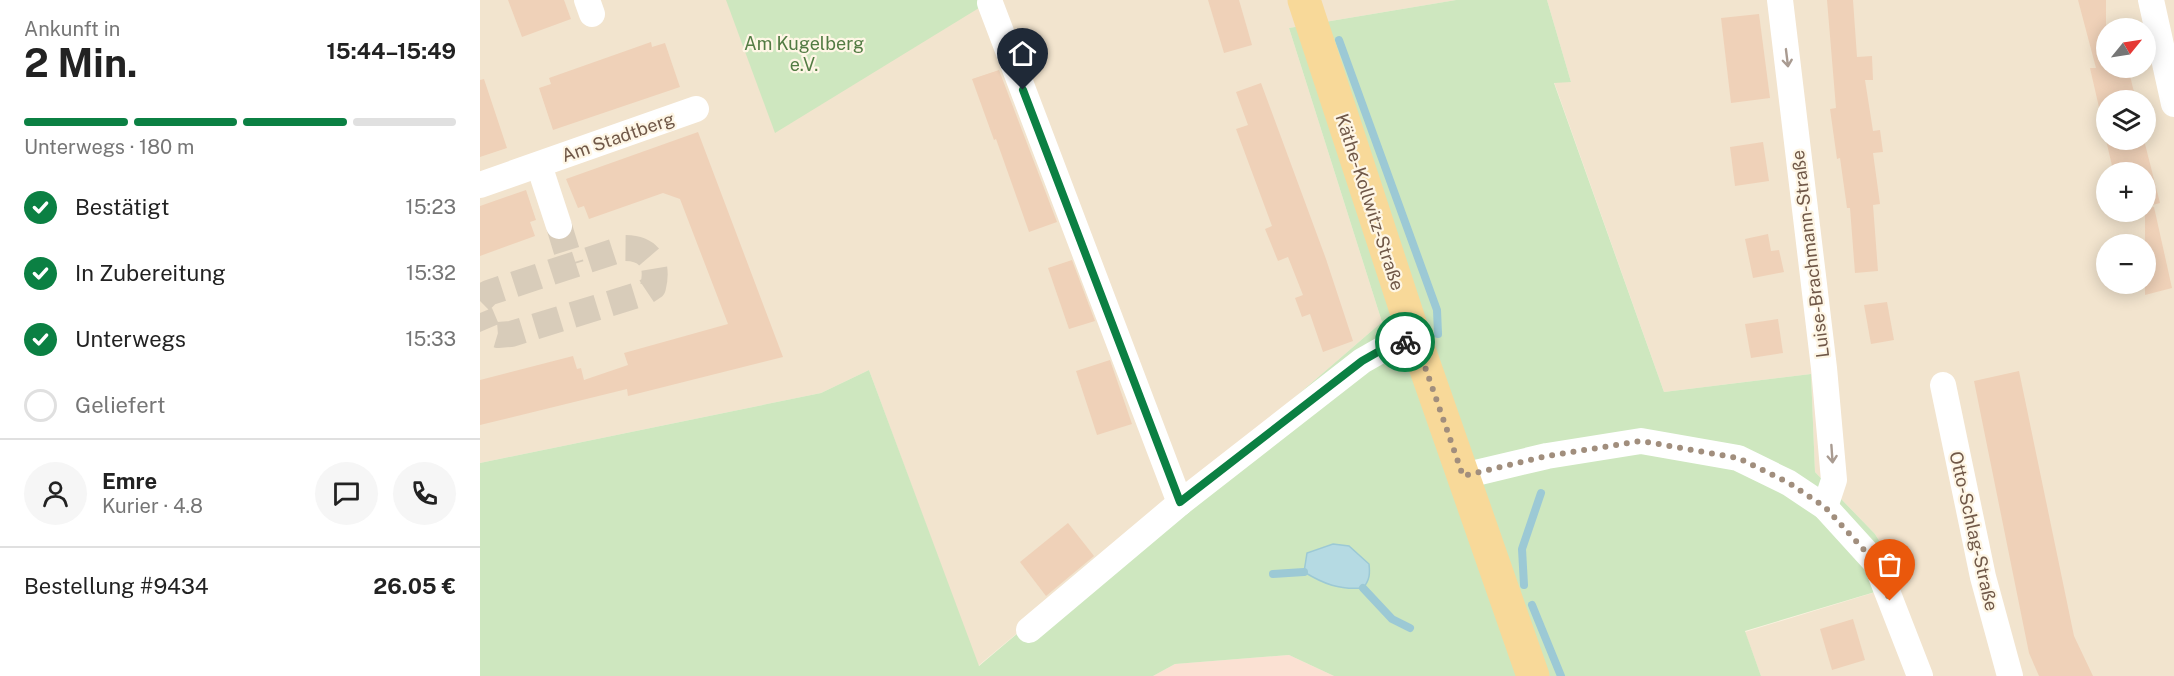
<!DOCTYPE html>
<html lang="de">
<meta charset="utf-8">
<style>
:root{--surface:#fff;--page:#f6f6f6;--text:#222;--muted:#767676;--line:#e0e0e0;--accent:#0b8043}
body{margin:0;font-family:"Public Sans",sans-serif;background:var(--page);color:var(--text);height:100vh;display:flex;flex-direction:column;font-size:22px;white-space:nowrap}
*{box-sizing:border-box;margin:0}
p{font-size:20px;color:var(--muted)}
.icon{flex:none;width:33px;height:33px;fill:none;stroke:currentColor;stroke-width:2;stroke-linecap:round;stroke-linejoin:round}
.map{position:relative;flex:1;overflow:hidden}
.details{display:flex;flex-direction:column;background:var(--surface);width:480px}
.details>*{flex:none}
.needle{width:39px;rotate:60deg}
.buttons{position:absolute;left:1616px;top:18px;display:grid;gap:12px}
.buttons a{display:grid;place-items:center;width:60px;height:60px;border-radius:50%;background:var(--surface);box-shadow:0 3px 15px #0003;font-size:30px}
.pin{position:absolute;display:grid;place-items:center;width:51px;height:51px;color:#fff;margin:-62px -26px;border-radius:50% 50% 50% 0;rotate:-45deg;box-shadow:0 0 6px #0007}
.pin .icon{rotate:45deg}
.courier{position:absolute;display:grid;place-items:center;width:60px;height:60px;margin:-30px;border:4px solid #0b8043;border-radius:50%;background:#fff;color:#222;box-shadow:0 2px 8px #0007}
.head em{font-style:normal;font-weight:700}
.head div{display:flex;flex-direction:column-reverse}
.head{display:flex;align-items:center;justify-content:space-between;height:102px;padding:0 24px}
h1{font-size:39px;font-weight:700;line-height:45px}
.bar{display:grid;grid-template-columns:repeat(4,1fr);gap:9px 6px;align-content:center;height:72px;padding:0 24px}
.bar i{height:8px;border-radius:4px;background:var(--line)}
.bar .active{background:var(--accent)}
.bar p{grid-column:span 4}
.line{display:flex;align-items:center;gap:15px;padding:0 24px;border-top:2px solid var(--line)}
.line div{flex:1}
.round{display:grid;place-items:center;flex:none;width:63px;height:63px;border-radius:32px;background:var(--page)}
ol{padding:0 24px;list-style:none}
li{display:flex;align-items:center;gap:18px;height:66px}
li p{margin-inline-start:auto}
li .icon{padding:6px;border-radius:50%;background:var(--accent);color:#fff;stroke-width:4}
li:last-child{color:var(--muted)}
li i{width:33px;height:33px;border:3px solid var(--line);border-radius:50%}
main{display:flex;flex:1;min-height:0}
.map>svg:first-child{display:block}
</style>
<main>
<section class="details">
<div class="head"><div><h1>2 Min.</h1><p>Ankunft in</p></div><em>15:44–15:49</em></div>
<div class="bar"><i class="active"></i><i class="active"></i><i class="active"></i><i></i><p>Unterwegs · 180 m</p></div>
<ol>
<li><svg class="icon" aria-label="check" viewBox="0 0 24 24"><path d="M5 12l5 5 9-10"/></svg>Bestätigt<p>15:23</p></li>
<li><svg class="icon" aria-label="check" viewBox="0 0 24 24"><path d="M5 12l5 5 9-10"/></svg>In Zubereitung<p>15:32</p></li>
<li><svg class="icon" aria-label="check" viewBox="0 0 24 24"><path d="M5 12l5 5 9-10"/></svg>Unterwegs<p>15:33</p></li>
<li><i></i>Geliefert</li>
</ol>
<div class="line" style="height:108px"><a class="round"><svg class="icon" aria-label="person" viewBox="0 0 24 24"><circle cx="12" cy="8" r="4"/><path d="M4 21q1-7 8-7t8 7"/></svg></a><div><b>Emre</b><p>Kurier · 4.8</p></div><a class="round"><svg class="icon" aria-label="chat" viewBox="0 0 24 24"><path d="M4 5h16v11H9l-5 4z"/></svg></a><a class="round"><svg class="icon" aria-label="phone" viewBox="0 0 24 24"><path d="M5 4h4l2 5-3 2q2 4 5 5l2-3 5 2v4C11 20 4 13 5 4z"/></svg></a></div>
<div class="line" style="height:78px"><div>Bestellung #9434</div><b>26.05 €</b></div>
</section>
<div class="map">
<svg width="1694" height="676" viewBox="0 0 1694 676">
<rect width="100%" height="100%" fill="#fbf2e0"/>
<g fill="#f2e4ce" fill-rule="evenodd">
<path d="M 0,0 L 976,0 L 809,28 L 902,322 L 704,493 L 498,666 L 389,370 L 341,393 L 0,463 Z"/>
<path d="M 1067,0 L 1694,0 L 1694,676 L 1281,676 L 1265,632 L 1425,583 L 1395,534 L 1335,472 L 1331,374 L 1184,392 L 1074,82 L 1091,82 ZM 1626,28 L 1665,28 L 1665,68 L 1626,68 ZM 1626,100 L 1665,100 L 1665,140 L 1626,140 ZM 1626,172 L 1665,172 L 1665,212 L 1626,212 ZM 1626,244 L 1665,244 L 1665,284 L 1626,284 Z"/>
</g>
<path fill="#fbe1d3" d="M 809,655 L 854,676 L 673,676 L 695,664 Z"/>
<g fill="#cee7bf">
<path d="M 246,0 L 512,0 L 295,133 Z"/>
<path d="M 976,0 L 1067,0 L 1091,82 L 1074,83 L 1184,392 L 1331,374 L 1335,472 L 1395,534 L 1425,583 L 1265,631 L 1281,676 L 854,676 L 809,655 L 695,664 L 673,676 L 0,676 L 0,463 L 341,393 L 389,370 L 499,666 L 704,493 L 902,322 L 809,28 Z"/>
</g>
<path fill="#b5dae3" stroke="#9cc9d5" stroke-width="1.5" d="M 853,544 L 869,546 L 889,564 C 890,573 890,580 883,588 C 859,590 844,584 824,572 L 827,553 Z"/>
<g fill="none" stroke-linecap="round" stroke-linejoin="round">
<g stroke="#9cc9d5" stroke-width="8">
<path d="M 859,40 L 957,310 L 958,334"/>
<path d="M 793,574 L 824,572"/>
<path d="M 1044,585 L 1042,549 L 1061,493"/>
<path d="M 883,588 L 912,619 L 930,628"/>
<path d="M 1052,605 L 1081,676"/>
</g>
</g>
<g fill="#efd1b8">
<path d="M 28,0 L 84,0 L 91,19 L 42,37 Z"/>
<path d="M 728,0 L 759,0 L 772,45 L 744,53 Z"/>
<path d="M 1347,0 L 1373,0 L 1377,57 L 1392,56 L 1393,80 L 1385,80 L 1393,131 L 1400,130 L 1403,152 L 1393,153 L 1400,204 L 1393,205 L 1398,271 L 1375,273 L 1370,208 L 1367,208 L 1360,158 L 1357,159 L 1350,109 L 1356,108 Z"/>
<path d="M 1598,0 L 1626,0 L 1626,68 L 1648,68 L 1656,100 L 1626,100 L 1626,138 L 1610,68 L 1616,68 Z"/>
<path d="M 1279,14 L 1290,98 L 1251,103 L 1241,18 Z"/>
<path d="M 171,42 L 172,47 L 185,43 L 200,87 L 73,130 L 59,88 L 71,84 L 69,78 Z"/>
<path d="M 519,70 L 577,222 L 549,232 L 516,139 L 514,140 L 492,79 Z"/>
<path d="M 4,79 L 27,148 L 0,157 L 0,80 Z"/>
<path d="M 781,83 L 846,259 L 873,341 L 843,352 L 830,314 L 822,317 L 815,298 L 823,295 L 808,257 L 798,261 L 785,229 L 792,226 L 756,129 L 768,125 L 756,92 Z"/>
<path d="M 218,132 L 303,357 L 148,396 L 147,389 L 0,425 L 0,380 L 93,356 L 97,369 L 101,368 L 104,380 L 148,365 L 144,353 L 248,324 L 200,199 L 183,193 L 109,219 L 104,206 L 98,208 L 86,179 Z"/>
<path d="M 1626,140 L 1664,140 L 1680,203 L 1665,207 L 1665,172 L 1630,172 L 1633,170 Z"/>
<path d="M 1283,142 L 1289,181 L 1255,186 L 1250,147 Z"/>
<path d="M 46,190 L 56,220 L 50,222 L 55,236 L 0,256 L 0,206 Z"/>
<path d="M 1674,207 L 1692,288 L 1665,295 L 1665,208 Z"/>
<path d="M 1288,234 L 1291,251 L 1299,250 L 1304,272 L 1273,278 L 1265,239 Z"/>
<path d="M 592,260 L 615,321 L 589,329 L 568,268 Z"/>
<path d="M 1407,302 L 1414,340 L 1391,344 L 1384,305 Z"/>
<path d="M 1298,319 L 1303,353 L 1271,358 L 1265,324 Z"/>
<path d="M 630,360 L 652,424 L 617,435 L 596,371 Z"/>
<path d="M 1539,371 L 1594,636 L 1613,676 L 1559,676 L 1549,653 L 1494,381 Z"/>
<path d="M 588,523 L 614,556 L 566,596 L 540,562 Z"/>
<path d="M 1373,619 L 1385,660 L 1352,670 L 1340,629 Z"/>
</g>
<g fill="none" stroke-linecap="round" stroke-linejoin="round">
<g stroke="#d8ccba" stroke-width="26" stroke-dasharray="26 13" stroke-linecap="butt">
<path d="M 79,226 L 91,265"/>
<path d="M 0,301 L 8,293 L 145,248 C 169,248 179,263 173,287 L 164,293 L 31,334 L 18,335 L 8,332 L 0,313"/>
</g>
<g stroke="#fff" stroke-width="26">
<path d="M 107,0 L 112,14"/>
<path d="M 1300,0 L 1344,368 L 1354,480 L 1345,507"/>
<path d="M 1671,0 L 1694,104"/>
<path d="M 510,3 L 700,503"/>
<path d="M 59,165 L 79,226"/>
<path d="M 0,185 L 216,109"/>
<path d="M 1463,385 L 1503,577 L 1530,676"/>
<path d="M 983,476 L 1067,456 L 1161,441 L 1258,458 L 1309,483 L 1345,507 L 1396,563 L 1440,676"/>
<path d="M 549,630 L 700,503 L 882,361 L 903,349 L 935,338"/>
</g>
<path stroke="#f8d999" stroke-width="33" d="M 824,0 L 935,338 L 1053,676"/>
</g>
<defs><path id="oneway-shaft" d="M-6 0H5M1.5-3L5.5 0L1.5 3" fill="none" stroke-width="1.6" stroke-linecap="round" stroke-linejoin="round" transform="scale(1.5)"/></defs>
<g stroke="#a99b91">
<use href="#oneway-shaft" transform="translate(1307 58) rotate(83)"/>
<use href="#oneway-shaft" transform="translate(1352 454) rotate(86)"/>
</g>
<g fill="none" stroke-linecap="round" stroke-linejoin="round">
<path stroke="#a18e7d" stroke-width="6" stroke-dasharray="0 10.8" d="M 925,342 L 935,338 L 983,476 L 1067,456 L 1161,441 L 1258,458 L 1309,483 L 1345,507 L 1396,563 L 1410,601"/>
<path stroke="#0b8043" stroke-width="8" d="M 543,90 L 700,502 L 882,361 L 903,349 L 925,342"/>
</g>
<g text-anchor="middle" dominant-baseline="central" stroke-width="4.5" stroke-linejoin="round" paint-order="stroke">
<g font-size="18" fill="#527b43" stroke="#fef6e5">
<text x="324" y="43">Am Kugelberg<tspan x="324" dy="21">e.V.</tspan></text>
</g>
<g font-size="18" fill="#705848" stroke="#fef6e5">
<text transform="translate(138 137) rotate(-19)">Am Stadtberg</text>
<text transform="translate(890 202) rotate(72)">Käthe-Kollwitz-Straße</text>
<text transform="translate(1330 254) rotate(-97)">Luise-Brachmann-Straße</text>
<text transform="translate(1494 531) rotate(77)">Otto-Schlag-Straße</text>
</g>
</g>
</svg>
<div class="buttons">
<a><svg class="needle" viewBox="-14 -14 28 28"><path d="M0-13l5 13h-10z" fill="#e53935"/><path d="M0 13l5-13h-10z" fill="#767676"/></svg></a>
<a><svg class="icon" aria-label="layers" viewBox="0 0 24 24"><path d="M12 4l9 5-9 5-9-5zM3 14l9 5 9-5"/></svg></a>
<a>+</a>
<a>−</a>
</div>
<div class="pin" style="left:1410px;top:601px;background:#ea580c"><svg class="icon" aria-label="bag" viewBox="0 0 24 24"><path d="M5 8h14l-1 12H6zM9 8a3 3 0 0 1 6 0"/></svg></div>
<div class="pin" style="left:543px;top:90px;background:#1f2937"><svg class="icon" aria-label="home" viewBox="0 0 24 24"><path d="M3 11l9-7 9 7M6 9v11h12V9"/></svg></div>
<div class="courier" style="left:925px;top:342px"><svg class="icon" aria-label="bike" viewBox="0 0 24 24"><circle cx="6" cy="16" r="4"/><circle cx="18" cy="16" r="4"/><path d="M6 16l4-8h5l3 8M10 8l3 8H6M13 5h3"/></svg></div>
</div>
</main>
